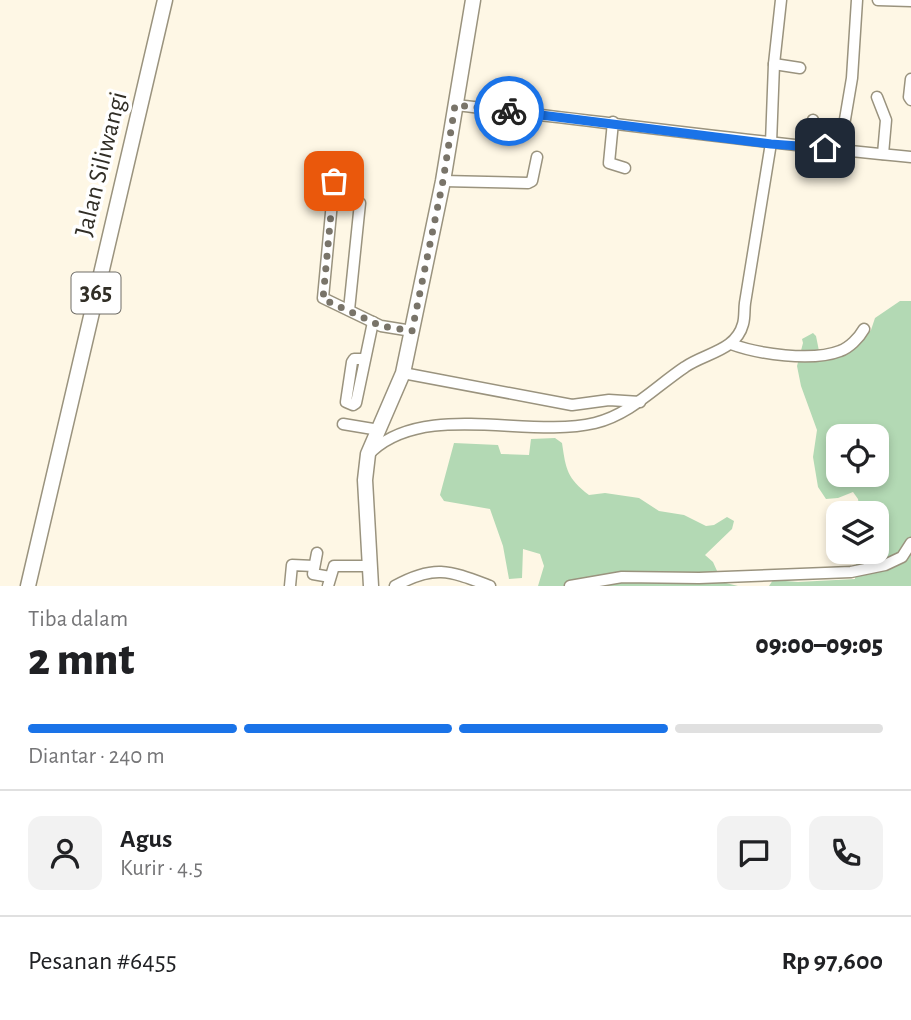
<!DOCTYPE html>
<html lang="id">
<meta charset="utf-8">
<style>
:root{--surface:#fff;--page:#f2f2f2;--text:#202124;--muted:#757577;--line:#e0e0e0;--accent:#1a73e8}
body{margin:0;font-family:"Alegreya Sans",sans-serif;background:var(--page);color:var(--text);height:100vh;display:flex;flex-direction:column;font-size:26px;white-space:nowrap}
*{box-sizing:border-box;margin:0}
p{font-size:23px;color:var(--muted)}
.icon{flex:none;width:38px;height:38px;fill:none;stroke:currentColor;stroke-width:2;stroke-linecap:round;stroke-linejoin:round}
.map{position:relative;height:586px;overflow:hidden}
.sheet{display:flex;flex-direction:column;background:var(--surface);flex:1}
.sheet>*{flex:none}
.buttons{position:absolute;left:826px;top:424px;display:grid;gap:14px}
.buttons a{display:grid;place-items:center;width:63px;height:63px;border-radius:14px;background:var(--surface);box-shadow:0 4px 10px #0003;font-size:35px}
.pin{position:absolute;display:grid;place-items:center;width:60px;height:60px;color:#fff;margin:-30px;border-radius:14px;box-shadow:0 4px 10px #0006}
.courier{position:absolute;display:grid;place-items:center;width:70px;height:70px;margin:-35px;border:5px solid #1a73e8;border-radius:50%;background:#fff;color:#222;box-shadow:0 2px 9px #0007}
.head em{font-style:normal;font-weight:800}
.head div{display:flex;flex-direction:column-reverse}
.head{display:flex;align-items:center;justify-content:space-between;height:119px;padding:0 28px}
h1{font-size:46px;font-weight:800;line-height:52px}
.bar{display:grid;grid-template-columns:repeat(4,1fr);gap:10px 7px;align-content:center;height:84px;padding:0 28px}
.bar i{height:9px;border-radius:5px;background:var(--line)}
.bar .current{background:var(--accent)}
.bar p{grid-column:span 4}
.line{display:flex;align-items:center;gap:18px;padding:0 28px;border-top:2px solid var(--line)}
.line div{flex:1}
.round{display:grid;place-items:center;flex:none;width:74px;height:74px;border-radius:14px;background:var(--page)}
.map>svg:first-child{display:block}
</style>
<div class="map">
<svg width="911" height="586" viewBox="0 0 911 586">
<rect width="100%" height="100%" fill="#fef7e5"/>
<g fill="#b3d9b4" fill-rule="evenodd">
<path d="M 900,301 L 911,301 L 911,586 L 769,586 L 773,580 L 798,582 L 855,579 L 857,551 L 877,551 L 877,513 L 860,513 L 858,499 L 853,492 L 838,498 L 826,499 L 818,487 L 813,457 L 817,430 L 801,386 L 797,366 L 803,343 L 802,339 L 813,333 L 816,336 L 820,356 L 855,346 L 871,330 L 875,318 ZM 838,436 L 877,436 L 877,474 L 838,474 Z"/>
<path d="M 555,438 L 562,443 C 566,470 567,478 589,495 L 605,493 L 639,498 L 659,511 L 684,515 L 706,526 L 714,525 L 727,517 L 734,521 L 732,529 L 705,555 L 713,562 L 722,582 L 738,586 L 538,586 L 544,566 L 540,554 L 523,549 L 522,578 L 509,579 L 503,546 L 490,509 L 444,501 L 440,495 L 454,443 L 498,445 L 501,454 L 529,455 L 531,439 Z"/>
</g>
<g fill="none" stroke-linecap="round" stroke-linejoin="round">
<g stroke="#9a937e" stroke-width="13">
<g id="minor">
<path d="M 878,0 L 911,1"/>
<path d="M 774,64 L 800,68"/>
<path d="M 911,79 L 909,97 L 911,100"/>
<path d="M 877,97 L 886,120 L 883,154"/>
<path d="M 455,105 C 607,122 759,143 911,157"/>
<path d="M 613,122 L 609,163 L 625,168"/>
<path d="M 811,147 L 813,120"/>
<path d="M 840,149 L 852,78 L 857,0"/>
<path d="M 334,181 L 323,298 L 381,326 L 412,331"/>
<path d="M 443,181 L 528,183 L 532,181 L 537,157"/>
<path d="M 349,310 L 360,203"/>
<path d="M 731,344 C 758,354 812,362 840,351 C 849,348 859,338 864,329"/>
<path d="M 365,359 L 354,359 L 352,362 L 346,402 L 353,405 L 356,403 L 373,322"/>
<path d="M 403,373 L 572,405 L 609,400 L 640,402"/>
<path d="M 343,424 L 379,430"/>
<path d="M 372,451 C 427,401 528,439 595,423 C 631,414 655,387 685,367 C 705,353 736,351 743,324 C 745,317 744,310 745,303 L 771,143 L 774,64 L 781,0"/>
<path d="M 317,553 L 313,574 L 330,577"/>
<path d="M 290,586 L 292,565 L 314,566"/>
<path d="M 328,586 L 334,566 L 370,566"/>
<path d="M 395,586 C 435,564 450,571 490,586"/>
<path d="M 570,586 L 622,577 L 699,578 L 851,572 L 885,565 L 902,557 L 911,543"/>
</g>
</g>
<g stroke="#9a937e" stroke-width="17">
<g id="major">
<path d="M 28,586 L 165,0"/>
<path d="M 371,586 L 365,480 L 368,454 L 403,373 L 443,181 L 473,0"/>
</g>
</g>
<use href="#minor" stroke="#fff" stroke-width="10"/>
<use href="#major" stroke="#fff" stroke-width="14"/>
</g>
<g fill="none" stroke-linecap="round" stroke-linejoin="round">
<path stroke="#797469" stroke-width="7" stroke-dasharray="0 12.6" d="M 334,181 L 323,299 L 381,326 L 412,331 L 443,181 L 455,105 L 509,111"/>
<path stroke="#1a73e8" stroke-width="9" d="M 509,111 L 771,144 L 825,148"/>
</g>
<g text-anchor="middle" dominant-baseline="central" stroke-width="7" stroke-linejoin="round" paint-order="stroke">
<rect fill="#fff" stroke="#6f6d67" stroke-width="2" x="71.5" y="272.5" width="49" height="41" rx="5"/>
<g font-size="24" font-weight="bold" fill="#312e26">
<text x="96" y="293">365</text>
</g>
<g font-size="26" fill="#312e26" stroke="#fff">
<text transform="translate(101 164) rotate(-76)">Jalan Siliwangi</text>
</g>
</g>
</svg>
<div class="buttons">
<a><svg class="icon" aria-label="locate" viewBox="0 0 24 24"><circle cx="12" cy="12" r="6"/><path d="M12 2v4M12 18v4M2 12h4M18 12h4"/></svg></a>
<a><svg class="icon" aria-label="layers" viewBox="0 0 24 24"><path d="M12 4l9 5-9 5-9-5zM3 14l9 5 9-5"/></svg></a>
</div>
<div class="pin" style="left:334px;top:181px;background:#ea580c"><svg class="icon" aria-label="bag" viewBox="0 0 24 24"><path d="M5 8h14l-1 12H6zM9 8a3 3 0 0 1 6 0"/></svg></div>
<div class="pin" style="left:825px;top:148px;background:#1f2937"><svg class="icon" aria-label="home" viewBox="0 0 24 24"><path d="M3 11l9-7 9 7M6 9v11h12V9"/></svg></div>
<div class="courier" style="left:509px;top:111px"><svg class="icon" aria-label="bike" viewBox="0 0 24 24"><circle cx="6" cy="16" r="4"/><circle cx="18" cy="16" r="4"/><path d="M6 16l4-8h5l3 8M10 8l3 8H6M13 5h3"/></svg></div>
</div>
<section class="sheet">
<div class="head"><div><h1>2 mnt</h1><p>Tiba dalam</p></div><em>09:00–09:05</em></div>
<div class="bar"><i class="current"></i><i class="current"></i><i class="current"></i><i></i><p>Diantar · 240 m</p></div>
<div class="line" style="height:126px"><a class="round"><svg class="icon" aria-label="person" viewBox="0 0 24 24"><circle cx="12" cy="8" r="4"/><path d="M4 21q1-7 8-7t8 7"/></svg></a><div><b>Agus</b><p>Kurir · 4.5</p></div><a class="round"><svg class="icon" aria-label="chat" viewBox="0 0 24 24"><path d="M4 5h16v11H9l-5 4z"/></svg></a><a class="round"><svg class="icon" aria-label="phone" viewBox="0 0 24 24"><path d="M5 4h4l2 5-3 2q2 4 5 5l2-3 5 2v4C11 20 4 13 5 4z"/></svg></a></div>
<div class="line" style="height:91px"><div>Pesanan #6455</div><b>Rp 97,600</b></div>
</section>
